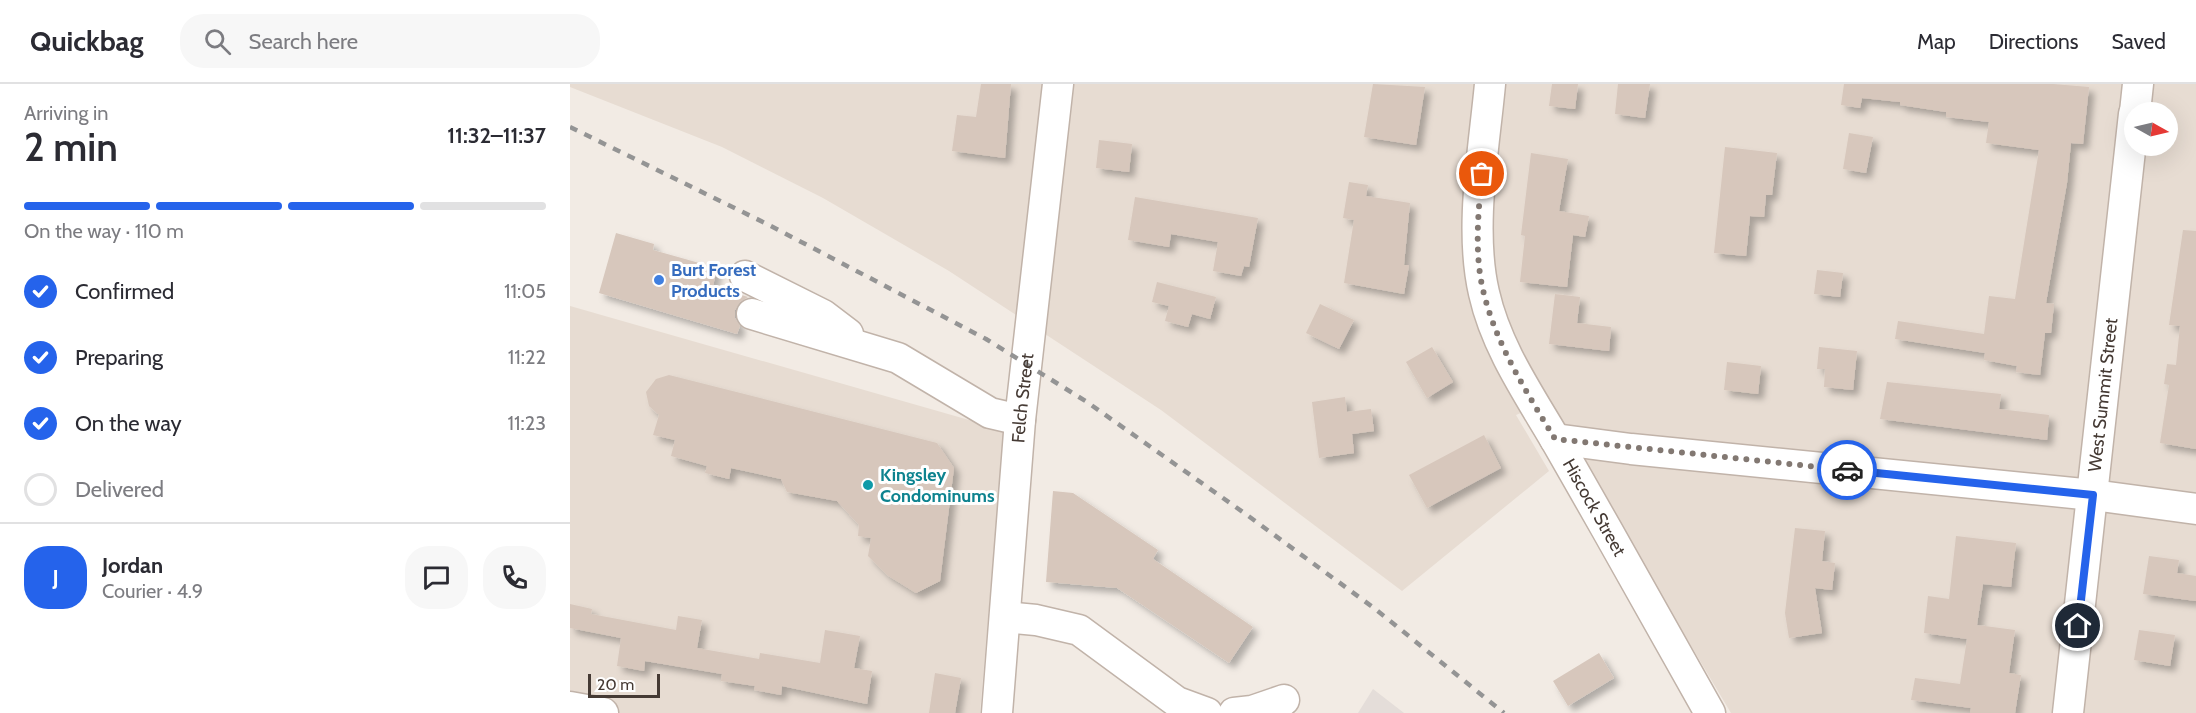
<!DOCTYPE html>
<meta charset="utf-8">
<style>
:root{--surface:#fff;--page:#f7f7f7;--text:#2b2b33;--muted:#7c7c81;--line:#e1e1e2;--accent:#2563eb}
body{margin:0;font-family:Cabin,sans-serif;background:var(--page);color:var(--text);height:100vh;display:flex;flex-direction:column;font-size:22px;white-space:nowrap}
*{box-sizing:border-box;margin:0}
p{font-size:20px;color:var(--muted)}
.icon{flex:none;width:33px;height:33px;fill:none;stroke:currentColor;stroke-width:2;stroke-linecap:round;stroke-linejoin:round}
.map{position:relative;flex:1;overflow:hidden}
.side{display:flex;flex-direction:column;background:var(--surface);width:570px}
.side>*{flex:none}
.needle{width:39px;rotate:98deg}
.buttons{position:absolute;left:1554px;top:18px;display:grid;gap:12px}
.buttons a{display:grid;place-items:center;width:54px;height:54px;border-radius:50%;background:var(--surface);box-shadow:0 6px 24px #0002;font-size:30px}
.scale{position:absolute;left:18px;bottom:15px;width:72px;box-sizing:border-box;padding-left:6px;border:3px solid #453a34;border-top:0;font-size:16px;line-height:21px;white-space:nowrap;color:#453a34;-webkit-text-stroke:4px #fff;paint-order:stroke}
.pin{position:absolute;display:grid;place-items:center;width:51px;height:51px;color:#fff;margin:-26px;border:3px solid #fff;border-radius:50%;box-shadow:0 2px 6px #0007}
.courier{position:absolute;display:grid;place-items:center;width:60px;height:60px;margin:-30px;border:4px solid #2563eb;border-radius:50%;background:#fff;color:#222;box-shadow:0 2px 8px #0007}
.summary em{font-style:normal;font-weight:600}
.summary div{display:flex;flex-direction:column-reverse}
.summary{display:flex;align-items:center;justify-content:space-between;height:102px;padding:0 24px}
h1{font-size:39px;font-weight:600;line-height:45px}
.bar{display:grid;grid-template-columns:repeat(4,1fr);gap:9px 6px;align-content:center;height:72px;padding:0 24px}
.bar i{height:8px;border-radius:4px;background:var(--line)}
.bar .on{background:var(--accent)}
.bar p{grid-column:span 4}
.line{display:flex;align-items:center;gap:15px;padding:0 24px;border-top:2px solid var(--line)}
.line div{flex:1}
.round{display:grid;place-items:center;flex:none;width:63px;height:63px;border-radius:24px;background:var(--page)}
ol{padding:0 24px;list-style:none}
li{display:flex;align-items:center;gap:18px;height:66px}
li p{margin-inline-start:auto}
li .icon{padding:6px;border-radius:50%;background:var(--accent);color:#fff;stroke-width:4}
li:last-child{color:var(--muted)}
li i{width:33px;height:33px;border:3px solid var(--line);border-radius:50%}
header{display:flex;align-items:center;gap:36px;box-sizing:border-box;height:84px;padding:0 30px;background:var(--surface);border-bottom:2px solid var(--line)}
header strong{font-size:28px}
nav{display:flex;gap:33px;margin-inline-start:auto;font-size:21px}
.search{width:420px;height:54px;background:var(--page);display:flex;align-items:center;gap:15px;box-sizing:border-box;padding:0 21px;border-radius:24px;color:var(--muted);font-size:22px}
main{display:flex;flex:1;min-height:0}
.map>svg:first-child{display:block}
</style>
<header>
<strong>Quickbag</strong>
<div class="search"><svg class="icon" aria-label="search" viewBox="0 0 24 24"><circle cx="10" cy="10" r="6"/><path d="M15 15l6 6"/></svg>Search here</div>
<nav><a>Map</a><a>Directions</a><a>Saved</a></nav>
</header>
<main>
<section class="side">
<div class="summary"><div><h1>2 min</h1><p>Arriving in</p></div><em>11:32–11:37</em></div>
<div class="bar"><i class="on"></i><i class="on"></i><i class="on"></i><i></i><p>On the way · 110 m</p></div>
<ol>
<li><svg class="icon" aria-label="check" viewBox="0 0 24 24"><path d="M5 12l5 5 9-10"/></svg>Confirmed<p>11:05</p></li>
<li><svg class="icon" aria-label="check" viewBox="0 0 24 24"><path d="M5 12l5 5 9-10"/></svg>Preparing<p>11:22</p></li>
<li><svg class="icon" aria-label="check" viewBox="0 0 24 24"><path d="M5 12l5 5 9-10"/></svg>On the way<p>11:23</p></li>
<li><i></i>Delivered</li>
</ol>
<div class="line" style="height:108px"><b class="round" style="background:var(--accent);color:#fff">J</b><div><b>Jordan</b><p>Courier · 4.9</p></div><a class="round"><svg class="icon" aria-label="chat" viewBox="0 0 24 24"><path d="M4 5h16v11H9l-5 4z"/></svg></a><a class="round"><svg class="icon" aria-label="phone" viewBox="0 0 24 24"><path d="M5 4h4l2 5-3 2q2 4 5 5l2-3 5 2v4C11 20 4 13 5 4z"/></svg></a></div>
</section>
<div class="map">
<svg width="1626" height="629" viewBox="0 0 1626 629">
<defs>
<filter id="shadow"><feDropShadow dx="5.5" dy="5.5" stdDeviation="3" flood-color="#0004"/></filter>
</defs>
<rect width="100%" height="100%" fill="#f2ebe4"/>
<g fill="#e7dcd2" fill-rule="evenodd">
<path d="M 0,0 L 1626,0 L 1626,629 L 1161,629 L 976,318 L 946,331 L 979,387 L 832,507 L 591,326 L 379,187 L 253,114 L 152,63 L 0,3 ZM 1564,28 L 1598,28 L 1598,62 L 1564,62 Z"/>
<path d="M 0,222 L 434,346 L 410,629 L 0,629 Z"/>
</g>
<path fill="#e4ddd9" d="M 803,605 L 834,629 L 788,629 Z"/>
<g fill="#d7c7bc" filter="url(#shadow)">
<path d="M 411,0 L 441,0 L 435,74 L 382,67 L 387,31 L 406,33 Z"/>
<path d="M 803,0 L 855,3 L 846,61 L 794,53 Z"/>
<path d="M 982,0 L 1008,0 L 1005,25 L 979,22 Z"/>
<path d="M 1048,0 L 1080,0 L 1075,34 L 1045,30 Z"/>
<path d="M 1274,0 L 1483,0 L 1519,3 L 1513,60 L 1501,59 L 1497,99 L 1476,219 L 1484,220 L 1481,249 L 1475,249 L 1470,291 L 1446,288 L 1447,282 L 1414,276 L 1415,269 L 1325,255 L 1328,237 L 1414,250 L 1419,212 L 1445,215 L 1469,66 L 1416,59 L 1419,38 L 1376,33 L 1376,28 L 1330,21 L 1330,18 L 1292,14 L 1290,24 L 1271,21 Z"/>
<path d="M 1279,49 L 1303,53 L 1296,89 L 1273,85 Z"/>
<path d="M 529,56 L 562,60 L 559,88 L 526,84 Z"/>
<path d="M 1155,63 L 1207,69 L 1202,111 L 1196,111 L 1194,133 L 1180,132 L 1176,172 L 1144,169 Z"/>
<path d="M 961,69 L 998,75 L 989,127 L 1019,132 L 1015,153 L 1003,151 L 997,203 L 950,198 L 955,152 L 951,151 Z"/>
<path d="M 779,98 L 798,101 L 796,112 L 840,119 L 834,181 L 839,181 L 834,210 L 774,199 L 784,136 L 773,134 Z"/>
<path d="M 565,113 L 688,134 L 679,183 L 674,182 L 671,192 L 643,187 L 648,158 L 601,150 L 599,163 L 558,156 Z"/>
<path d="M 1613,146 L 1626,147 L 1626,365 L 1590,359 L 1599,301 L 1594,300 L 1597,280 L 1606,281 L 1610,242 L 1599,241 Z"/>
<path d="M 46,149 L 84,160 L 83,166 L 147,184 L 143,202 L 178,213 L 170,218 L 165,226 L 165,234 L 170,242 L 167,250 L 29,209 Z"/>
<path d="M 1247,186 L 1273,189 L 1270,213 L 1244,210 Z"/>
<path d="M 587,198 L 646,213 L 640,235 L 622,230 L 618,243 L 595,237 L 599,222 L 582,218 Z"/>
<path d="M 985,210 L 1010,213 L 1007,239 L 1041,243 L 1039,267 L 979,260 Z"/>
<path d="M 750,220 L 784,236 L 769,265 L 736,249 Z"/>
<path d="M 862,263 L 883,298 L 857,314 L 836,278 Z"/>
<path d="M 1249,263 L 1287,267 L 1283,306 L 1254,303 L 1255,285 L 1247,285 Z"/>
<path d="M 1157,278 L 1191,282 L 1188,310 L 1154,306 Z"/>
<path d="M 99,291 L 367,359 L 384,384 L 370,497 L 346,509 L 317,491 L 298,472 L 301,454 L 288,452 L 289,441 L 267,417 L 217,408 L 211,395 L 161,384 L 159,395 L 135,389 L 137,382 L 101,372 L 105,356 L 83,351 L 89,331 L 79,322 L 76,308 L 86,295 Z"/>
<path d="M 1317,298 L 1431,310 L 1429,325 L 1479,331 L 1477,356 L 1310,335 Z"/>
<path d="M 775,313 L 777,328 L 801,325 L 804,347 L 782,350 L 784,369 L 749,374 L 742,318 Z"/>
<path d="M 914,351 L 931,384 L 857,424 L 839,391 Z"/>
<path d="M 483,407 L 503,409 L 588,466 L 583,475 L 683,543 L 659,579 L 547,504 L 476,498 Z"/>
<path d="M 1225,444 L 1255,447 L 1252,477 L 1265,479 L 1262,506 L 1245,504 L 1252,549 L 1219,554 L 1215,529 Z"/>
<path d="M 1386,452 L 1446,459 L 1441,503 L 1413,500 L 1407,541 L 1445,546 L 1439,589 L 1451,591 L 1445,629 L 1400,629 L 1401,624 L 1341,616 L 1345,594 L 1390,600 L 1397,555 L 1354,549 L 1358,512 L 1379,515 Z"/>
<path d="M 1579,472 L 1609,476 L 1607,489 L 1626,492 L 1626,517 L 1573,510 Z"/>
<path d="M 0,520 L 22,525 L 21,530 L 106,546 L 108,532 L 132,536 L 127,564 L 189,575 L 190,569 L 250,579 L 255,546 L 290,552 L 284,584 L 302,587 L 297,620 L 212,602 L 211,611 L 184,606 L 185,602 L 151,597 L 152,590 L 75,577 L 74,587 L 47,582 L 51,554 L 0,544 Z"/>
<path d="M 1569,546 L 1605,551 L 1600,582 L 1564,576 Z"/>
<path d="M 1029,569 L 1044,594 L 998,622 L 983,597 Z"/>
<path d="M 365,589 L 391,594 L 385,629 L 359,629 Z"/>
</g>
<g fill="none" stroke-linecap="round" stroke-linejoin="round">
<g stroke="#c1b3a9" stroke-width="33">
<g id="minor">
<path id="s1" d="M 920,0 C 914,65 899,145 914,209 C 927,267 963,316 992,367 C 1042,454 1091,542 1140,629"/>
<path d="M 1565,28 L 1568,0"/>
<path d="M 175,192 L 253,231 L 278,250"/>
<path d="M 182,230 L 328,274 L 420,329 L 450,336"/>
<path d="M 985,355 L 1061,365 L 1523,411 L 1626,425"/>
<path d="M 435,533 L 466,536 L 509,546 L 607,618 L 637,629"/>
<path d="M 0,623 L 33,629"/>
<path id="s2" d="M 427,629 L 450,336 L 488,0"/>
<path d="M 664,629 L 682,627 L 714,616"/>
<path id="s3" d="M 1498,629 L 1564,30"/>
</g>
</g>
<use href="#minor" stroke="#fff" stroke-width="30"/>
<path stroke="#949494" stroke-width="4.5" stroke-dasharray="8 8" stroke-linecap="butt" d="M 0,43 L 199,141 L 416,255 L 517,318 L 677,431 L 804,524 L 934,629"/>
</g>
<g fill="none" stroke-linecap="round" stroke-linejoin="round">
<path stroke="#827872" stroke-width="6" stroke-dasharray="0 10.8" d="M 912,90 C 908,129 904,172 914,210 C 927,262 957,309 985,355 L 1277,386"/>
<path stroke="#2563eb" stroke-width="8" d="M 1277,386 L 1523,411 L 1508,542"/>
</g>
<circle fill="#3f7fe0" stroke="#fff" stroke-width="2" cx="89" cy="196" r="6"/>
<circle fill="#0f9aa8" stroke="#fff" stroke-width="2" cx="298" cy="401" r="6"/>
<g text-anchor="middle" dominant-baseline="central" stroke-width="6" stroke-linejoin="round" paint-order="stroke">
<g font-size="18" font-weight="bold" fill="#366cbe" stroke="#fff" text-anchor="start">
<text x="101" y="186">Burt Forest<tspan x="101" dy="21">Products</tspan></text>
</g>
<g font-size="18" fill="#453a34" stroke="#fff">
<text stroke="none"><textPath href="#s3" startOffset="320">West Summit Street</textPath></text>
<text stroke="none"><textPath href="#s2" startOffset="316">Felch Street</textPath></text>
<text stroke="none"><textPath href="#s1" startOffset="452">Hiscock Street</textPath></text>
</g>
<g font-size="18" font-weight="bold" fill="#0d838f" stroke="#fff" text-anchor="start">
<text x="310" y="391">Kingsley<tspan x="310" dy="21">Condominums</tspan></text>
</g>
</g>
</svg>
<div class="buttons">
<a><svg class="needle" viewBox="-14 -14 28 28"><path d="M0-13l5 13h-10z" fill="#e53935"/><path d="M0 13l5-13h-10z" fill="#7c7c81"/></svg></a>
</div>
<div class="scale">20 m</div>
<div class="pin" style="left:912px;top:90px;background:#ea580c"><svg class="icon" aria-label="bag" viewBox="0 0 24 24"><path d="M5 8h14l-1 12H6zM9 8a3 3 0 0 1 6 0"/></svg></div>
<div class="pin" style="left:1508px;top:542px;background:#1f2937"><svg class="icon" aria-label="home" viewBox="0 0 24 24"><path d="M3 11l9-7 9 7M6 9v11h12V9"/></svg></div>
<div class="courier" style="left:1277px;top:386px"><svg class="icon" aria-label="car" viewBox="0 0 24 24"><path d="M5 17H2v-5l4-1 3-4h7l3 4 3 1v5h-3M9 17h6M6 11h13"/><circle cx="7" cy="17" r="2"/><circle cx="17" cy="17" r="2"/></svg></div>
</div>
</main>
